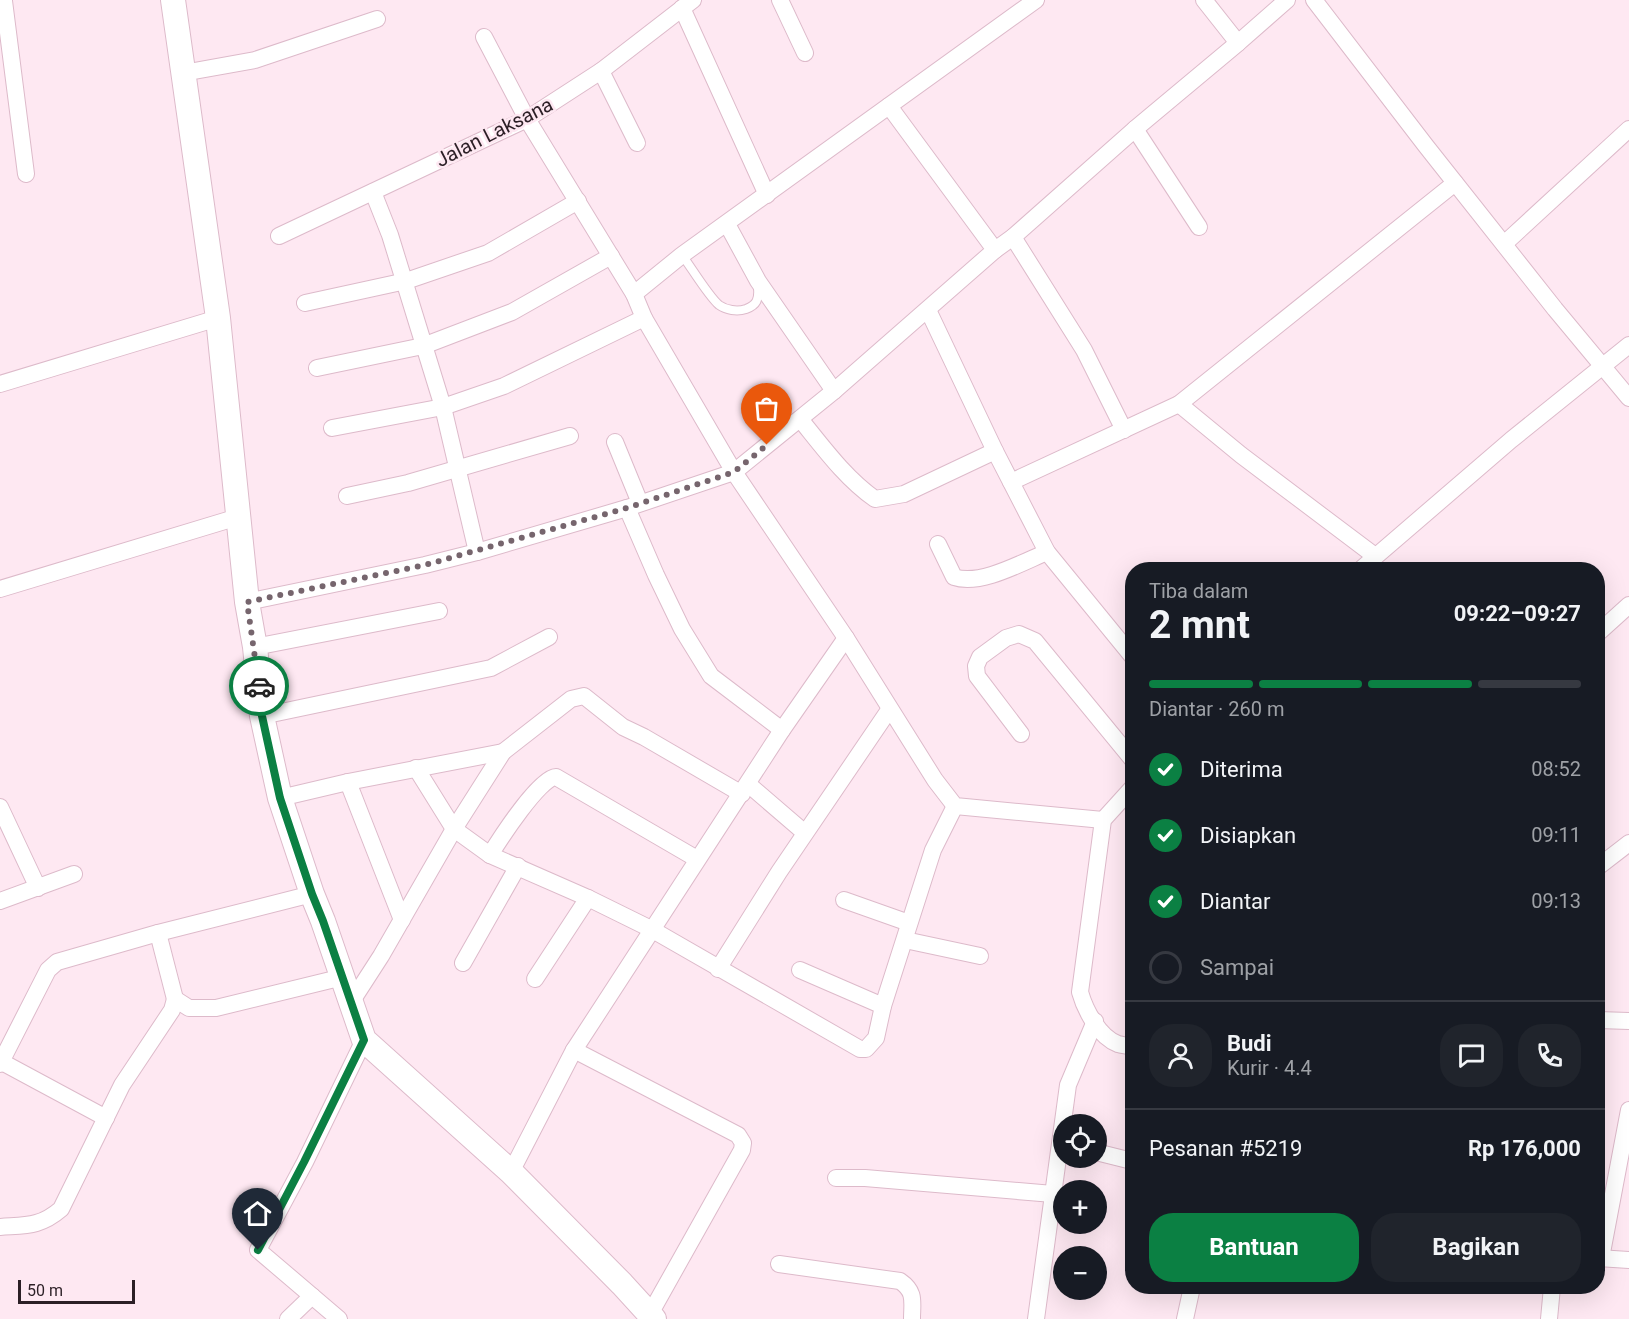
<!DOCTYPE html>
<html lang="id">
<meta charset="utf-8">
<style>
:root{--surface:#171b24;--page:#20242c;--text:#f1f3f6;--muted:#9ea1a6;--line:#363941;--accent:#0b8043}
body{margin:0;font-family:Roboto,sans-serif;background:var(--page);color:var(--text);height:100vh;display:flex;flex-direction:column;font-size:22px;white-space:nowrap}
*{box-sizing:border-box;margin:0}
p{font-size:20px;color:var(--muted)}
.icon{flex:none;width:33px;height:33px;fill:none;stroke:currentColor;stroke-width:2;stroke-linecap:round;stroke-linejoin:round}
.map{position:relative;flex:1;overflow:hidden}
.side{position:absolute;left:1125px;top:562px;width:480px;height:732px;display:flex;flex-direction:column;background:var(--surface);border-radius:24px;box-shadow:0 6px 24px #0002}
.side>*{flex:none}
.controls{position:absolute;left:1053px;top:1114px;display:grid;gap:12px}
.controls a{display:grid;place-items:center;width:54px;height:54px;border-radius:50%;background:var(--surface);box-shadow:0 6px 24px #0002;font-size:30px}
.scale{position:absolute;left:18px;bottom:15px;width:117px;box-sizing:border-box;padding-left:6px;border:3px solid #2c1f26;border-top:0;font-size:16px;line-height:21px;white-space:nowrap;color:#2c1f26;-webkit-text-stroke:4px #fee8f2;paint-order:stroke}
.pin{position:absolute;display:grid;place-items:center;width:51px;height:51px;color:#fff;margin:-62px -26px;border-radius:50% 50% 50% 0;rotate:-45deg;box-shadow:0 0 6px #0007}
.pin .icon{rotate:45deg}
.courier{position:absolute;display:grid;place-items:center;width:60px;height:60px;margin:-30px;border:4px solid #0b8043;border-radius:50%;background:#fff;color:#222;box-shadow:0 2px 8px #0007}
.headline em{font-style:normal;font-weight:700}
.headline div{display:flex;flex-direction:column-reverse}
.headline{display:flex;align-items:center;justify-content:space-between;height:102px;padding:0 24px}
h1{font-size:39px;font-weight:700;line-height:45px}
.bar{display:grid;grid-template-columns:repeat(4,1fr);gap:9px 6px;align-content:center;height:72px;padding:0 24px}
.bar i{height:8px;border-radius:4px;background:var(--line)}
.bar .selected{background:var(--accent)}
.bar p{grid-column:span 4}
.line{display:flex;align-items:center;gap:15px;padding:0 24px;border-top:2px solid var(--line)}
.line div{flex:1}
.round{display:grid;place-items:center;flex:none;width:63px;height:63px;border-radius:24px;background:var(--page)}
ol{padding:0 24px;list-style:none}
li{display:flex;align-items:center;gap:18px;height:66px}
li p{margin-inline-start:auto}
li .icon{padding:6px;border-radius:50%;background:var(--accent);color:#fff;stroke-width:4}
li:last-child{color:var(--muted)}
li i{width:33px;height:33px;border:3px solid var(--line);border-radius:50%}
.button{display:flex;gap:12px;margin-top:auto;padding:12px 24px}
.button a{flex:1;height:69px;border-radius:24px;background:var(--accent);color:#fff;font-size:24px;font-weight:700;line-height:69px;text-align:center}
.button a+a{background:var(--page);color:var(--text)}
.map>svg:first-child{display:block}
</style>
<div class="map">
<svg width="1629" height="1319" viewBox="0 0 1629 1319">
<rect width="100%" height="100%" fill="#fee8f2"/>
<g fill="none" stroke-linecap="round" stroke-linejoin="round">
<g stroke="#ddbaca" stroke-width="10">
<path id="lane" d="M 682,255 C 691,267 709,297 719,305 C 726,310 737,312 746,309 C 757,305 759,299 758,288"/>
</g>
<g stroke="#ddbaca" stroke-width="18">
<g id="street">
<path d="M 780,0 L 805,53"/>
<path d="M 1204,0 L 1238,43"/>
<path d="M 1314,0 L 1426,146 L 1555,309 L 1629,398"/>
<path d="M 4,1 L 26,174"/>
<path d="M 682,8 L 767,195"/>
<path d="M 484,37 L 527,119 L 634,294 L 644,318 L 734,472 L 846,638 L 935,780 L 955,806 L 1103,820"/>
<path d="M 601,71 L 637,143"/>
<path d="M 183,73 L 255,60 L 377,19"/>
<path d="M 889,106 L 995,250"/>
<path d="M 1135,129 L 1199,227"/>
<path d="M 373,192 L 390,235 L 443,407 L 477,552"/>
<path d="M 727,224 L 758,281 L 834,391"/>
<path d="M 279,236 L 527,119 L 601,71 L 693,0"/>
<path d="M 1013,237 L 1084,350 L 1124,430"/>
<path d="M 1504,244 L 1629,129"/>
<path d="M 634,294 L 682,255 L 1036,0"/>
<path d="M 305,303 L 406,281 L 488,253 L 578,201"/>
<path d="M 928,310 L 995,451 L 1047,552 L 1132,656"/>
<path d="M 317,368 L 423,346 L 512,312 L 611,256"/>
<path d="M 0,384 L 218,318"/>
<path d="M 1179,404 L 1241,455 L 1375,556"/>
<path d="M 800,419 C 822,446 845,478 875,499 L 904,494 L 995,451"/>
<path d="M 332,428 L 443,407 L 504,386 L 644,318"/>
<path d="M 615,442 L 640,503"/>
<path d="M 1011,482 L 1179,404 L 1455,183"/>
<path d="M 347,496 L 408,483 L 570,436"/>
<path d="M 627,508 L 656,575 L 682,629 L 711,676 L 782,730"/>
<path d="M 938,544 L 954,577 C 980,586 1021,563 1047,552"/>
<path d="M 1360,570 L 1511,440 L 1629,345"/>
<path d="M 0,589 L 238,517"/>
<path d="M 247,602 L 425,565 L 477,552 L 627,508 L 734,472 L 834,391 L 995,250 L 1013,237 L 1135,129 L 1238,43 L 1287,0"/>
<path d="M 1598,633 L 1629,605"/>
<path d="M 255,647 L 439,611"/>
<path d="M 262,716 L 491,668 L 549,637"/>
<path d="M 1021,734 L 977,676 L 976,666 L 980,657 L 1006,638 L 1019,634 L 1035,641 L 1132,759"/>
<path d="M 416,768 L 454,829 L 490,855 L 588,898 L 651,929 L 860,1049 L 866,1049 L 876,1038 L 883,1006 L 933,850 L 955,806"/>
<path d="M 348,782 L 402,920"/>
<path d="M 748,784 L 805,833"/>
<path d="M 1132,788 L 1103,820 L 1080,992 C 1085,1010 1099,1037 1118,1044 C 1122,1045 1128,1046 1132,1047"/>
<path d="M 280,798 L 348,782 L 503,752"/>
<path d="M 0,807 L 38,888"/>
<path d="M 490,855 C 500,839 540,777 556,777 L 697,859"/>
<path d="M 1598,867 L 1629,843"/>
<path d="M 844,900 L 909,923"/>
<path d="M 0,901 L 74,874"/>
<path d="M 158,933 L 175,999"/>
<path d="M 905,940 L 980,956"/>
<path d="M 463,963 L 518,866"/>
<path d="M 718,969 L 779,872 L 889,710"/>
<path d="M 800,970 L 883,1006"/>
<path d="M 535,979 L 588,898"/>
<path d="M 350,1004 L 381,956 L 454,829 L 503,752 L 571,699 L 584,696 L 623,727 L 644,737 L 742,794"/>
<path d="M 1598,1020 L 1629,1021"/>
<path d="M 574,1050 L 738,1135 L 743,1143 L 742,1150 L 650,1314"/>
<path d="M 0,1061 L 106,1118"/>
<path d="M 0,1064 L 48,970 L 57,962 L 158,933 L 312,894"/>
<path d="M 1096,1152 L 1132,1161"/>
<path d="M 511,1172 L 574,1050 L 782,730 L 846,638"/>
<path d="M 836,1178 L 865,1178 L 1053,1194"/>
<path d="M 0,1227 C 26,1225 40,1227 61,1209 L 122,1085 L 172,1010 L 175,999 L 189,1008 L 216,1008 L 343,977"/>
<path d="M 1598,1258 L 1629,1260"/>
<path d="M 1601,1258 L 1629,1110"/>
<path d="M 779,1264 L 900,1281 C 916,1292 912,1302 912,1319"/>
<path d="M 288,1319 L 312,1296"/>
<path d="M 339,1319 L 258,1250 L 305,1162 L 364,1040"/>
<path d="M 1036,1319 L 1068,1085 L 1095,1021"/>
<path d="M 1185,1319 L 1192,1287"/>
<path d="M 1549,1319 L 1552,1287"/>
</g>
</g>
<g stroke="#ddbaca" stroke-width="26">
<path id="secondary" d="M 173,0 L 218,318 L 247,602 L 255,647 L 262,716 L 280,798 L 312,894 L 323,921 L 364,1040 L 511,1172 L 622,1284 L 654,1319"/>
</g>
<use href="#lane" stroke="#fff" stroke-width="8"/>
<use href="#street" stroke="#fff" stroke-width="16"/>
<use href="#secondary" stroke="#fff" stroke-width="24"/>
</g>
<g fill="none" stroke-linecap="round" stroke-linejoin="round">
<path stroke="#76656d" stroke-width="6" stroke-dasharray="0 10.8" d="M 259,686 L 247,602 L 425,565 L 627,508 L 734,472 L 767,445"/>
<path stroke="#0b8043" stroke-width="8" d="M 258,1250 L 304,1162 L 364,1040 L 323,921 L 312,894 L 280,798 L 262,716 L 259,686"/>
</g>
<g text-anchor="middle" dominant-baseline="central" stroke-width="5" stroke-linejoin="round" paint-order="stroke">
<g font-size="20" fill="#2c1f26" stroke="#fee8f2">
<text transform="translate(494 132) rotate(-27)">Jalan Laksana</text>
</g>
</g>
</svg>
<div class="controls">
<a><svg class="icon" aria-label="locate" viewBox="0 0 24 24"><circle cx="12" cy="12" r="6"/><path d="M12 2v4M12 18v4M2 12h4M18 12h4"/></svg></a>
<a>+</a>
<a>−</a>
</div>
<div class="scale">50 m</div>
<div class="pin" style="left:767px;top:445px;background:#ea580c"><svg class="icon" aria-label="bag" viewBox="0 0 24 24"><path d="M5 8h14l-1 12H6zM9 8a3 3 0 0 1 6 0"/></svg></div>
<div class="pin" style="left:258px;top:1250px;background:#1f2937"><svg class="icon" aria-label="home" viewBox="0 0 24 24"><path d="M3 11l9-7 9 7M6 9v11h12V9"/></svg></div>
<div class="courier" style="left:259px;top:686px"><svg class="icon" aria-label="car" viewBox="0 0 24 24"><path d="M5 17H2v-5l4-1 3-4h7l3 4 3 1v5h-3M9 17h6M6 11h13"/><circle cx="7" cy="17" r="2"/><circle cx="17" cy="17" r="2"/></svg></div>
<section class="side">
<div class="headline"><div><h1>2 mnt</h1><p>Tiba dalam</p></div><em>09:22–09:27</em></div>
<div class="bar"><i class="selected"></i><i class="selected"></i><i class="selected"></i><i></i><p>Diantar · 260 m</p></div>
<ol>
<li><svg class="icon" aria-label="check" viewBox="0 0 24 24"><path d="M5 12l5 5 9-10"/></svg>Diterima<p>08:52</p></li>
<li><svg class="icon" aria-label="check" viewBox="0 0 24 24"><path d="M5 12l5 5 9-10"/></svg>Disiapkan<p>09:11</p></li>
<li><svg class="icon" aria-label="check" viewBox="0 0 24 24"><path d="M5 12l5 5 9-10"/></svg>Diantar<p>09:13</p></li>
<li><i></i>Sampai</li>
</ol>
<div class="line" style="height:108px"><a class="round"><svg class="icon" aria-label="person" viewBox="0 0 24 24"><circle cx="12" cy="8" r="4"/><path d="M4 21q1-7 8-7t8 7"/></svg></a><div><b>Budi</b><p>Kurir · 4.4</p></div><a class="round"><svg class="icon" aria-label="chat" viewBox="0 0 24 24"><path d="M4 5h16v11H9l-5 4z"/></svg></a><a class="round"><svg class="icon" aria-label="phone" viewBox="0 0 24 24"><path d="M5 4h4l2 5-3 2q2 4 5 5l2-3 5 2v4C11 20 4 13 5 4z"/></svg></a></div>
<div class="line" style="height:78px"><div>Pesanan #5219</div><b>Rp 176,000</b></div>
<div class="button"><a>Bantuan</a><a>Bagikan</a></div>
</section>
</div>
